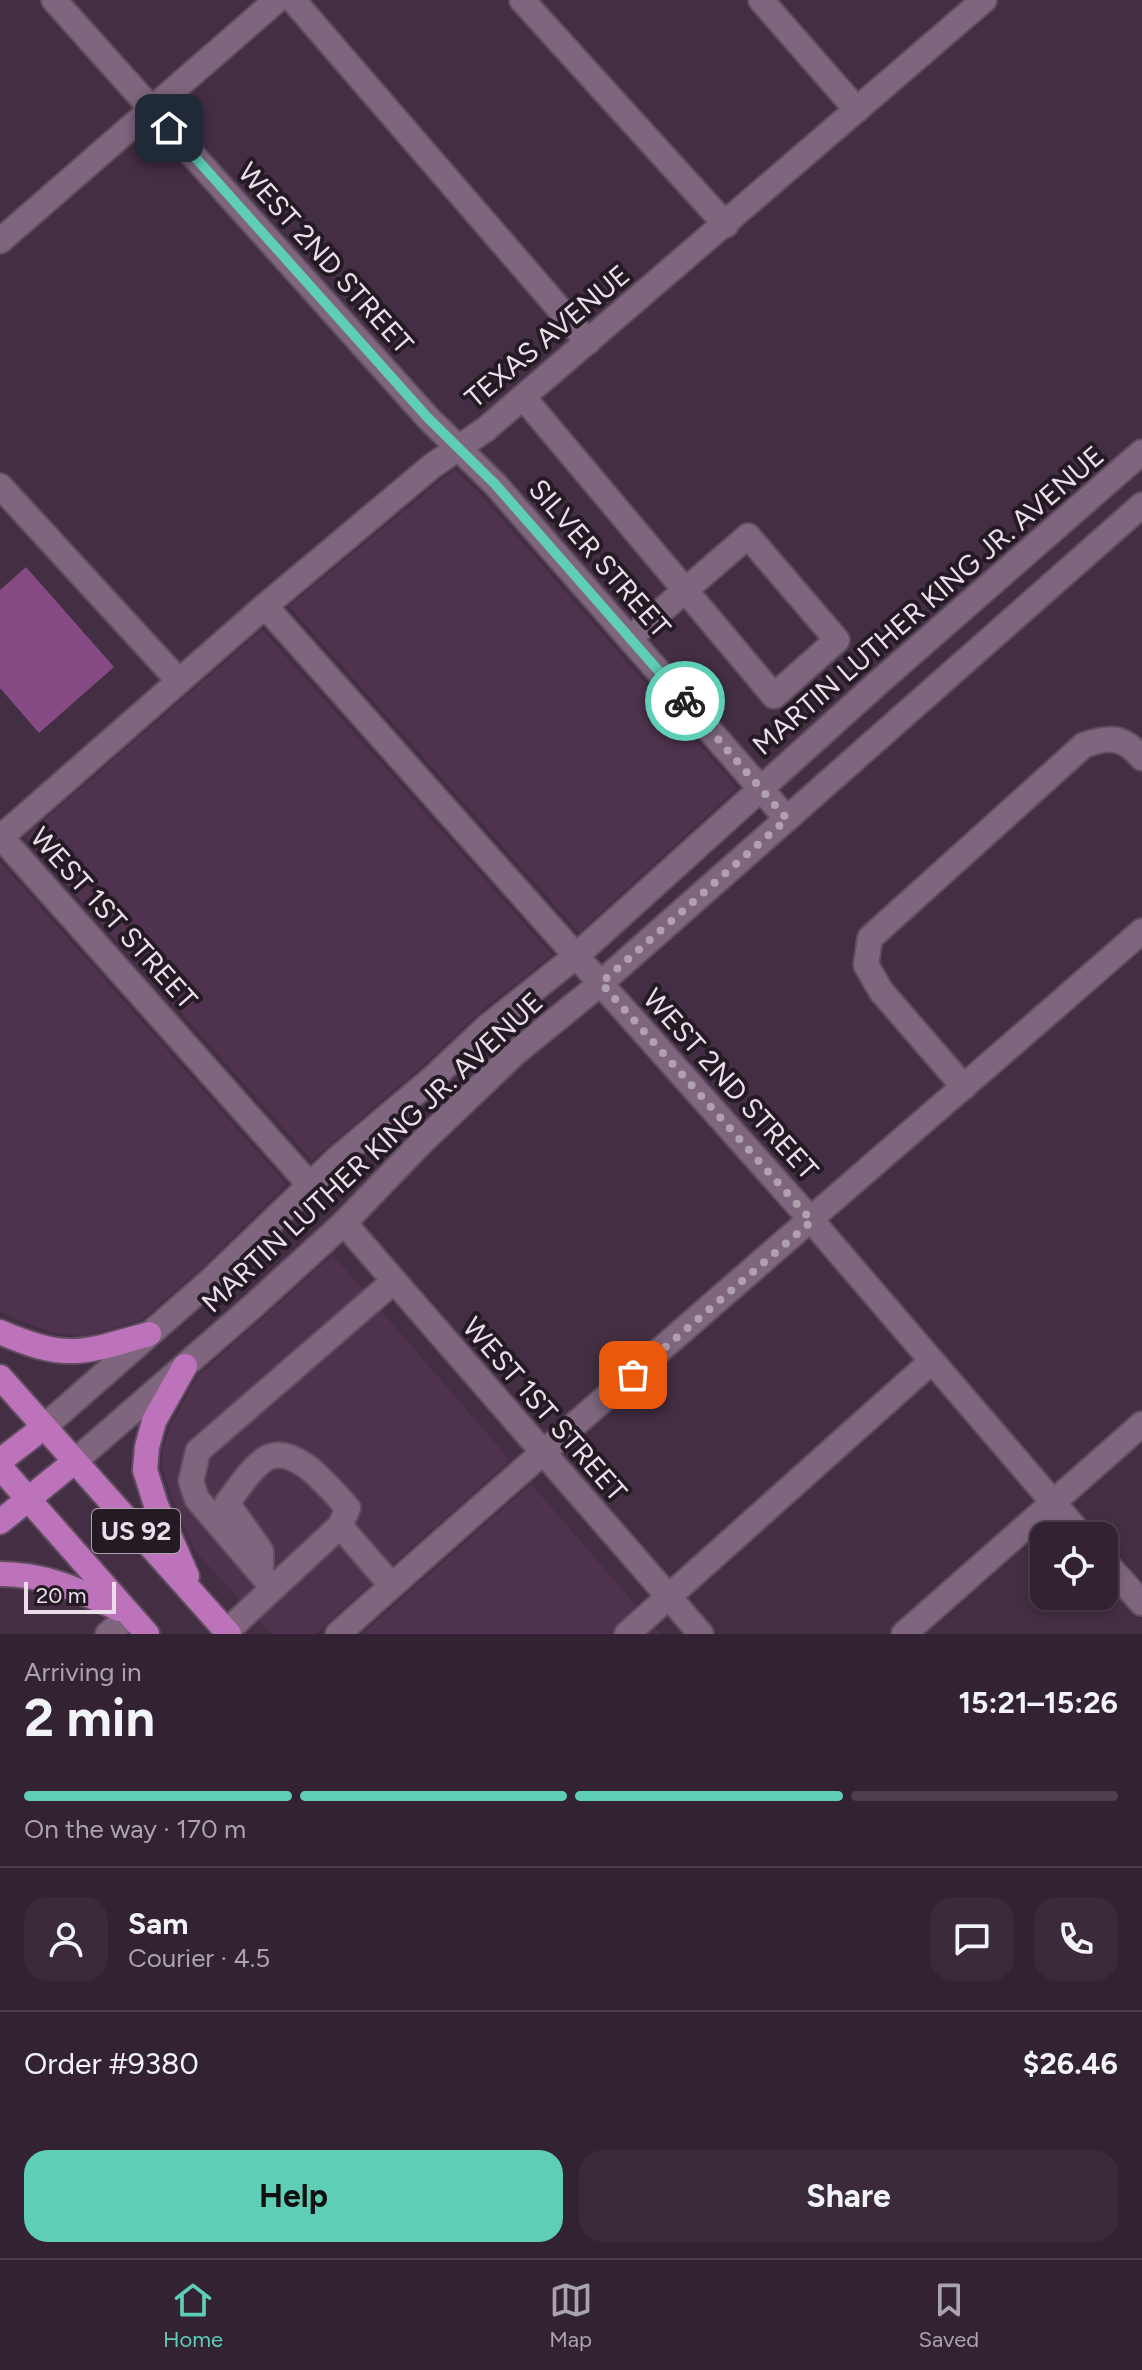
<!DOCTYPE html>
<meta charset="utf-8">
<style>
:root{--surface:#332232;--page:#3b2a3a;--text:#f1f3f6;--muted:#a9a4ac;--line:#4e3f4d;--accent:#5eceb7}
body{margin:0;font-family:Figtree,sans-serif;background:var(--page);color:var(--text);height:100vh;display:flex;flex-direction:column;font-size:30px;white-space:nowrap}
*{box-sizing:border-box;margin:0}
p{font-size:26px;color:var(--muted)}
.icon{flex:none;width:44px;height:44px;fill:none;stroke:currentColor;stroke-width:2;stroke-linecap:round;stroke-linejoin:round}
.map{position:relative;height:1634px;overflow:hidden}
.details{display:flex;flex-direction:column;background:var(--surface);flex:1}
.details>*{flex:none}
.controls{position:absolute;left:1030px;top:1522px;display:grid;gap:16px}
.controls a{display:grid;place-items:center;width:88px;height:88px;border-radius:16px;background:var(--surface);box-shadow:0 4px 12px #0003,0 0 0 2px var(--line);font-size:40px}
.scale{position:absolute;left:24px;bottom:20px;width:92px;box-sizing:border-box;padding-left:8px;border:4px solid #ebddea;border-top:0;font-size:22px;line-height:28px;white-space:nowrap;color:#ebddea;-webkit-text-stroke:6px #241a24;paint-order:stroke}
.pin{position:absolute;display:grid;place-items:center;width:68px;height:68px;color:#fff;margin:-34px;border-radius:16px;box-shadow:0 4px 12px #0006}
.courier{position:absolute;display:grid;place-items:center;width:80px;height:80px;margin:-40px;border:6px solid #5eceb7;border-radius:50%;background:#fff;color:#222;box-shadow:0 2px 10px #0007}
.summary em{font-style:normal;font-weight:700}
.summary div{display:flex;flex-direction:column-reverse}
.summary{display:flex;align-items:center;justify-content:space-between;height:136px;padding:0 24px}
h1{font-size:52px;font-weight:700;line-height:60px}
.bar{display:grid;grid-template-columns:repeat(4,1fr);gap:12px 8px;align-content:center;height:96px;padding:0 24px}
.bar i{height:10px;border-radius:6px;background:var(--line)}
.bar .current{background:var(--accent)}
.bar p{grid-column:span 4}
.line{display:flex;align-items:center;gap:20px;padding:0 24px;border-top:2px solid var(--line)}
.line div{flex:1}
.round{display:grid;place-items:center;flex:none;width:84px;height:84px;border-radius:24px;background:var(--page)}
.cta{display:flex;gap:16px;margin-top:auto;padding:16px 24px}
.cta a{flex:1;height:92px;border-radius:24px;background:var(--accent);color:#111;font-size:32px;font-weight:700;line-height:92px;text-align:center}
.cta a+a{background:var(--page);color:var(--text)}
.menu{display:flex;justify-content:space-around;align-items:center;height:112px;border-top:2px solid var(--line);background:var(--surface);font-size:22px;color:var(--muted)}
.menu a{display:grid;justify-items:center;gap:4px}
.menu .current{color:var(--accent)}
.map>svg:first-child{display:block}
</style>
<div class="map">
<svg width="1142" height="1634" viewBox="0 0 1142 1634">
<rect width="100%" height="100%" fill="#442e43"/>
<g fill="#4f334e">
<path d="M 454,470 L 476,490 L 737,788 L 579,932 L 289,606 Z"/>
<path d="M 262,630 L 552,955 L 489,1004 L 422,1066 L 312,1160 L 25,837 Z"/>
<path d="M 0,862 L 286,1184 L 200,1269 L 141,1320 L 84,1336 L 53,1333 L 0,1312 Z"/>
<path d="M 333,1255 L 510,1460 L 315,1634 L 271,1634 L 195,1551 L 172,1498 L 162,1466 L 163,1448 L 170,1426 L 198,1376 Z"/>
<path d="M 531,1484 L 661,1634 L 362,1634 Z"/>
</g>
<path fill="#864a84" d="M 26,567 L 114,667 L 39,733 L 0,688 L 0,590 Z"/>
<g fill="none" stroke-linecap="round" stroke-linejoin="round">
<g stroke="#604d5f" stroke-width="28">
<g id="minor">
<path d="M 54,0 L 428,418 L 495,484 L 787,819"/>
<path d="M 293,0 L 588,342"/>
<path d="M 522,0 L 726,225"/>
<path d="M 761,0 L 857,110"/>
<path d="M 0,241 L 277,0"/>
<path d="M 523,397 L 774,696 L 837,640 L 748,536 L 630,638"/>
<path d="M 0,486 L 179,681"/>
<path d="M 265,606 L 812,1221 L 1082,1536"/>
<path d="M 1,837 L 309,1184"/>
<path d="M 0,838 L 265,606 L 432,466 L 486,429 L 523,397 L 984,0"/>
<path d="M 964,1087 L 881,991 L 866,965 L 870,938 L 1084,745 C 1110,736 1123,736 1142,758"/>
<path d="M 344,1223 L 701,1634"/>
<path d="M 44,1427 L 210,1281 L 337,1159 L 433,1078 L 487,1027 L 576,956 L 879,682 L 1142,452"/>
<path d="M 74,1462 L 252,1307 L 344,1223 L 420,1144 L 514,1054 L 601,983 L 1142,505"/>
<path d="M 340,1526 L 392,1586"/>
<path d="M 1104,1561 L 1142,1603"/>
<path d="M 273,1588 L 197,1499 L 191,1481 L 198,1451 L 394,1281"/>
<path d="M 227,1631 L 340,1526 L 348,1508 C 331,1490 294,1441 265,1459 C 249,1470 239,1488 227,1503 L 261,1551 L 261,1566"/>
<path d="M 108,1634 L 130,1615"/>
<path d="M 338,1634 C 603,1396 874,1166 1142,931"/>
<path d="M 627,1634 L 932,1361"/>
<path d="M 904,1634 L 1142,1424"/>
</g>
</g>
<g stroke="#604d5f" stroke-width="28">
<g id="major">
<path d="M 0,1332 C 66,1361 82,1353 149,1334"/>
<path d="M 185,1366 L 154,1421 L 147,1447 L 145,1470 L 156,1505 L 187,1576"/>
<path d="M 0,1377 L 229,1634"/>
<path d="M 0,1461 L 44,1427"/>
<path d="M 0,1467 L 147,1634"/>
<path d="M 0,1522 L 74,1462"/>
<path d="M 0,1574 C 46,1574 78,1590 119,1609"/>
</g>
</g>
<use href="#minor" stroke="#7f667e" stroke-width="24"/>
<use href="#major" stroke="#bc73ba" stroke-width="24"/>
</g>
<g fill="none" stroke-linecap="round" stroke-linejoin="round">
<path stroke="#b1a0b0" stroke-width="8" stroke-dasharray="0 14.4" d="M 633,1375 L 812,1221 L 601,983 L 787,819 L 685,701"/>
<path stroke="#5eceb7" stroke-width="10" d="M 169,128 L 428,418 L 495,484 L 685,701"/>
</g>
<g text-anchor="middle" dominant-baseline="central" stroke-width="8" stroke-linejoin="round" paint-order="stroke">
<rect fill="#241a24" stroke="#afa2af" stroke-width="2" x="92" y="1509" width="88" height="44" rx="6"/>
<g font-size="26" font-weight="bold" fill="#ebddea">
<text x="136" y="1531">US 92</text>
</g>
<g font-size="28" fill="#ebddea" stroke="#241a24">
<text transform="translate(326 258) rotate(48)">WEST 2ND STREET</text>
<text transform="translate(547 336) rotate(-40)">TEXAS AVENUE</text>
<text transform="translate(600 558) rotate(49)">SILVER STREET</text>
<text transform="translate(928 600) rotate(-41)">MARTIN LUTHER KING JR. AVENUE</text>
<text transform="translate(114 918) rotate(48)">WEST 1ST STREET</text>
<text transform="translate(731 1084) rotate(48)">WEST 2ND STREET</text>
<text transform="translate(372 1152) rotate(-43)">MARTIN LUTHER KING JR. AVENUE</text>
<text transform="translate(545 1409) rotate(49)">WEST 1ST STREET</text>
</g>
</g>
</svg>
<div class="controls">
<a><svg class="icon" aria-label="locate" viewBox="0 0 24 24"><circle cx="12" cy="12" r="6"/><path d="M12 2v4M12 18v4M2 12h4M18 12h4"/></svg></a>
</div>
<div class="scale">20 m</div>
<div class="pin" style="left:633px;top:1375px;background:#ea580c"><svg class="icon" aria-label="bag" viewBox="0 0 24 24"><path d="M5 8h14l-1 12H6zM9 8a3 3 0 0 1 6 0"/></svg></div>
<div class="pin" style="left:169px;top:128px;background:#1f2937"><svg class="icon" aria-label="home" viewBox="0 0 24 24"><path d="M3 11l9-7 9 7M6 9v11h12V9"/></svg></div>
<div class="courier" style="left:685px;top:701px"><svg class="icon" aria-label="bike" viewBox="0 0 24 24"><circle cx="6" cy="16" r="4"/><circle cx="18" cy="16" r="4"/><path d="M6 16l4-8h5l3 8M10 8l3 8H6M13 5h3"/></svg></div>
</div>
<section class="details">
<div class="summary"><div><h1>2 min</h1><p>Arriving in</p></div><em>15:21–15:26</em></div>
<div class="bar"><i class="current"></i><i class="current"></i><i class="current"></i><i></i><p>On the way · 170 m</p></div>
<div class="line" style="height:144px"><a class="round"><svg class="icon" aria-label="person" viewBox="0 0 24 24"><circle cx="12" cy="8" r="4"/><path d="M4 21q1-7 8-7t8 7"/></svg></a><div><b>Sam</b><p>Courier · 4.5</p></div><a class="round"><svg class="icon" aria-label="chat" viewBox="0 0 24 24"><path d="M4 5h16v11H9l-5 4z"/></svg></a><a class="round"><svg class="icon" aria-label="phone" viewBox="0 0 24 24"><path d="M5 4h4l2 5-3 2q2 4 5 5l2-3 5 2v4C11 20 4 13 5 4z"/></svg></a></div>
<div class="line" style="height:104px"><div>Order #9380</div><b>$26.46</b></div>
<div class="cta"><a>Help</a><a>Share</a></div>
</section>
<nav class="menu">
<a class="current"><svg class="icon" aria-label="home" viewBox="0 0 24 24"><path d="M3 11l9-7 9 7M6 9v11h12V9"/></svg>Home</a>
<a><svg class="icon" aria-label="map" viewBox="0 0 24 24"><path d="M3 6l6-2 6 2 6-2v14l-6 2-6-2-6 2zM9 4v14M15 6v14"/></svg>Map</a>
<a><svg class="icon" aria-label="saved" viewBox="0 0 24 24"><path d="M7 4h10v16l-5-4-5 4z"/></svg>Saved</a>
</nav>
